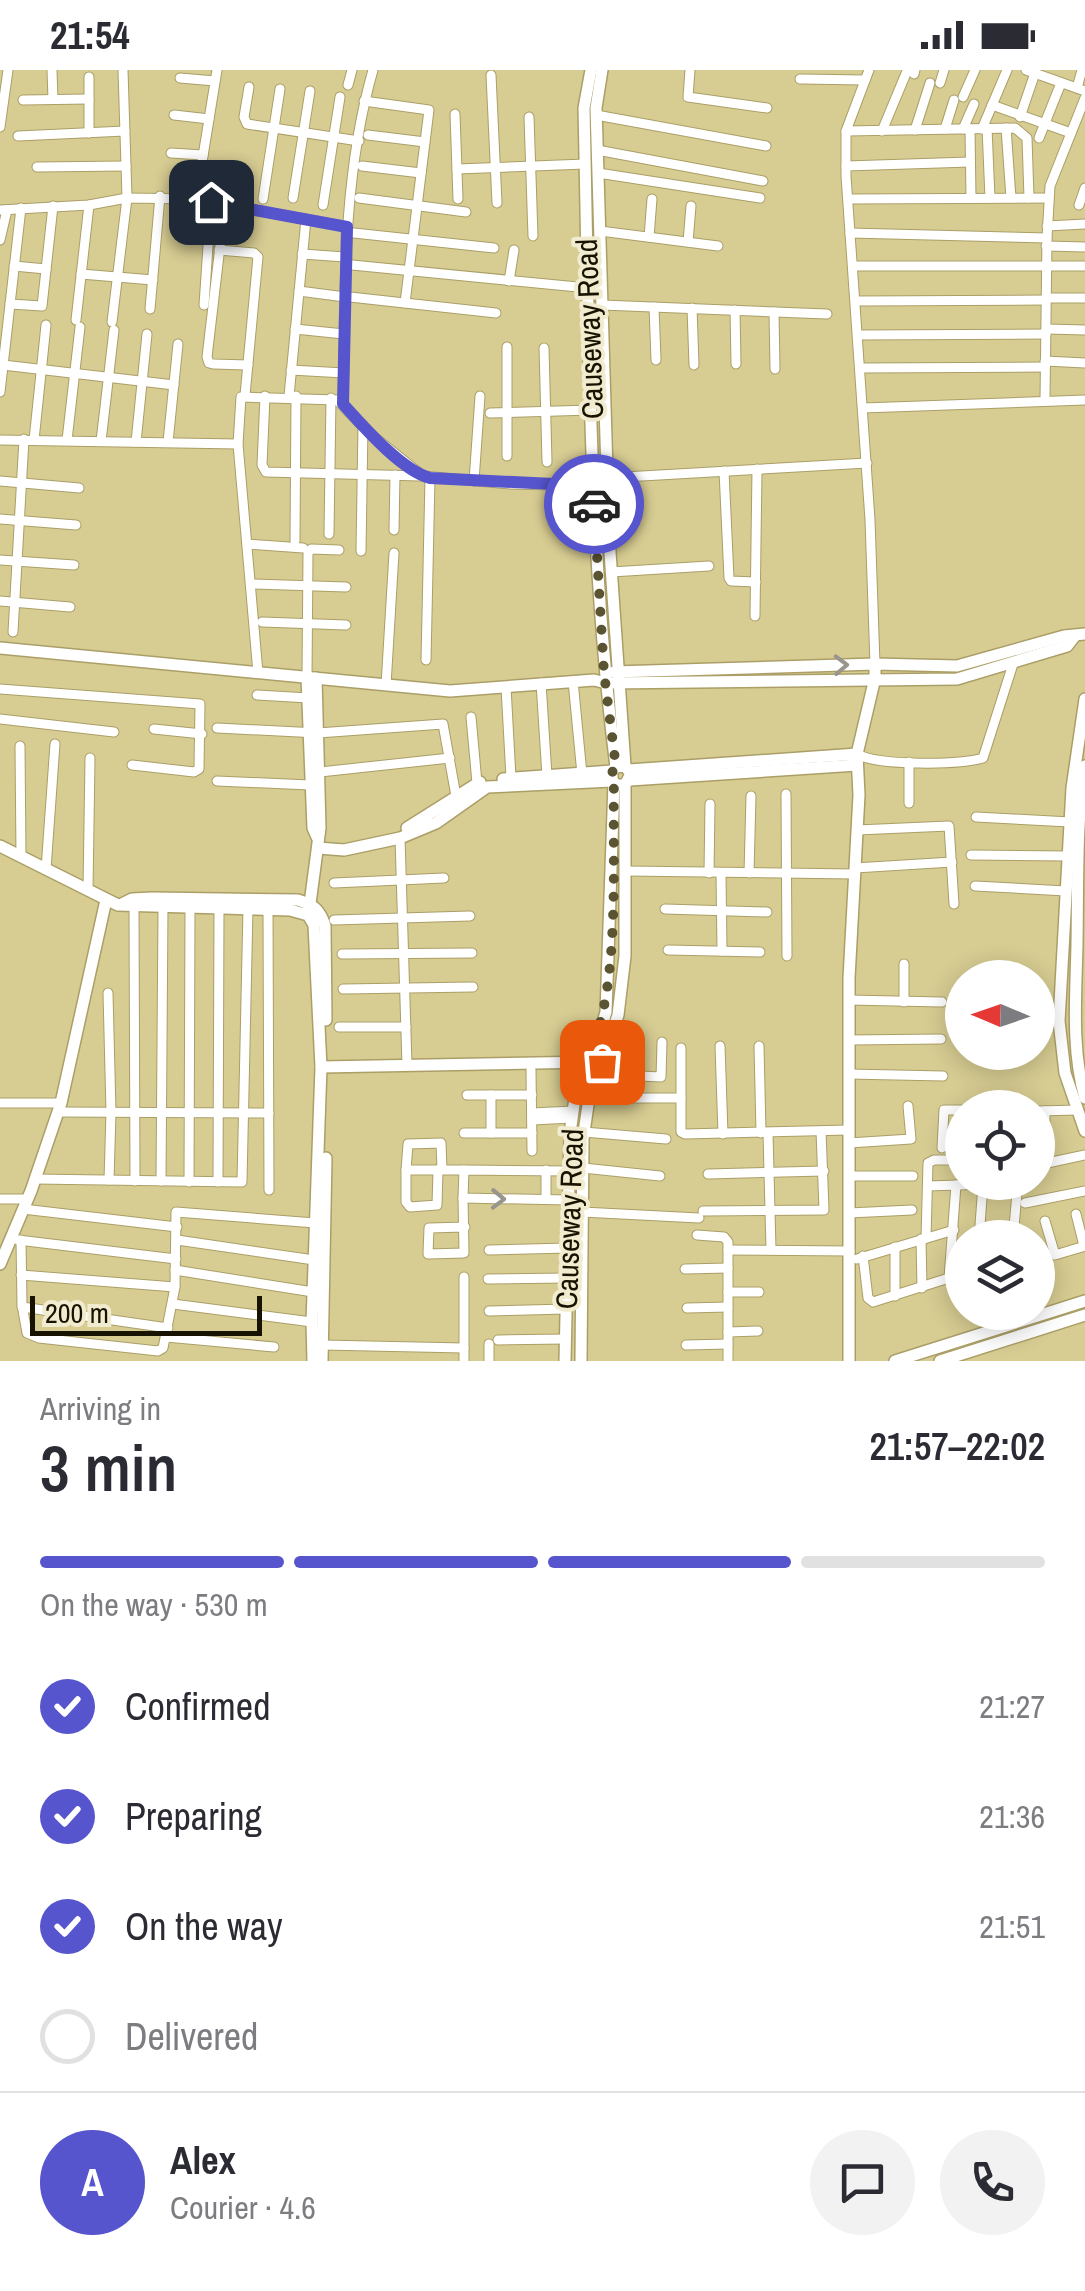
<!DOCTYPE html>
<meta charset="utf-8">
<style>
:root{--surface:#fff;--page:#f2f2f3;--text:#2b2b33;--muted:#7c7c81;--line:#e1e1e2;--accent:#5655cd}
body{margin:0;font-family:"Archivo Narrow",sans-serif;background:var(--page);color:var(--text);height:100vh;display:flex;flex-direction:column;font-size:38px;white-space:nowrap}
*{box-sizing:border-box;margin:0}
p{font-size:32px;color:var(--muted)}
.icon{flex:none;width:55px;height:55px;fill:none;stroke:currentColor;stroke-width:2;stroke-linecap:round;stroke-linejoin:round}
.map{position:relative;height:1291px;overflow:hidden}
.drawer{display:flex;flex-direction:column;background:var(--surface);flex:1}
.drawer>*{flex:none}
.needle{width:65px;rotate:272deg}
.fabs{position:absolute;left:945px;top:890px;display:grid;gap:20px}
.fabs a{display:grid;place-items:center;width:110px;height:110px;border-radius:50%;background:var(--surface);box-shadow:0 5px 25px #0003;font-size:50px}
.scale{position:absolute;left:30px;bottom:25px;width:232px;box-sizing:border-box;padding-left:10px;border:5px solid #181300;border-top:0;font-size:28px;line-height:35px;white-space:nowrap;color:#181300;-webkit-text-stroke:8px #f1eccf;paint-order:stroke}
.pin{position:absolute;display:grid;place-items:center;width:85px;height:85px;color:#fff;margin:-42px;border-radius:20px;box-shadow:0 5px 15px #0006}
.courier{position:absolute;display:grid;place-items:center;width:100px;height:100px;margin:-50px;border:8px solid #5655cd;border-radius:50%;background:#fff;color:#222;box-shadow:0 2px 12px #0007}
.head em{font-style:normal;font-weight:600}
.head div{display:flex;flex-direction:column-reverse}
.head{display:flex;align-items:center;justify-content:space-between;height:170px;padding:0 40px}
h1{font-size:65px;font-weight:600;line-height:75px}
.bar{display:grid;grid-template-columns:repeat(4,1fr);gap:15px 10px;align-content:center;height:120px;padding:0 40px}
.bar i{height:12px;border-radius:8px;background:var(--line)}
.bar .active{background:var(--accent)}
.bar p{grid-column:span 4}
.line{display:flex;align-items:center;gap:25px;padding:0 40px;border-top:2px solid var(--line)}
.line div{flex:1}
.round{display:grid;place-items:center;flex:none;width:105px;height:105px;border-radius:52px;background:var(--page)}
ol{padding:0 40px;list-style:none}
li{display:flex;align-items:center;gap:30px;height:110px}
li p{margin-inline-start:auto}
li .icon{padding:10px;border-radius:50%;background:var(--accent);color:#fff;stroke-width:4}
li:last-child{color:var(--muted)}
li i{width:55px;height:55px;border:5px solid var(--line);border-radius:50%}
.status{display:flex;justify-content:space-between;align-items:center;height:70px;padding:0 50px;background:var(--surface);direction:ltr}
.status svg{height:28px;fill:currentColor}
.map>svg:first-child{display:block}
</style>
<div class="status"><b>21:54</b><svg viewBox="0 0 49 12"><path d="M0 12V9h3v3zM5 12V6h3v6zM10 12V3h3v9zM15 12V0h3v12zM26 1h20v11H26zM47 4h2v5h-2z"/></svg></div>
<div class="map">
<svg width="1085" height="1291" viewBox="0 0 1085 1291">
<rect width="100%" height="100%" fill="#d7cc92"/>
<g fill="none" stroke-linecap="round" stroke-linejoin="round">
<g stroke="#ab9f67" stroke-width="11">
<g id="street">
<path d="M 52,0 L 53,29"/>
<path d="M 690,0 L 688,27 L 767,38"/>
<path d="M 869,0 L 846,61 L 846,106 L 870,450 L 875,594"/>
<path d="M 1026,0 L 1085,21"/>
<path d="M 914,4 L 915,0"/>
<path d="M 491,5 L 497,133"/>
<path d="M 180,8 L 215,11"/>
<path d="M 800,9 L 865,10"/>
<path d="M 940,13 L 944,0"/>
<path d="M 348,15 L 352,0"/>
<path d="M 249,17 L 244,47 L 247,54 L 359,71"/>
<path d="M 1077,18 L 1082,0"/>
<path d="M 963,27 L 975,0"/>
<path d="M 23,30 L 89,29"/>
<path d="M 364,31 L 429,40 L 405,233"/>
<path d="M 992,35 L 1071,63"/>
<path d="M 455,44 L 458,129"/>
<path d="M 174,45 L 209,49"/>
<path d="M 596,45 L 766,76"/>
<path d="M 529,47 L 533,166"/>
<path d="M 1020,47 L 1035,3"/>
<path d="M 0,57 L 8,0"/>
<path d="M 987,58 L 990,128"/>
<path d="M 1006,58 L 1011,128"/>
<path d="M 945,59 L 954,30"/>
<path d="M 963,59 L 974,34"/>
<path d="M 970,59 L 971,128"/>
<path d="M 982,59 L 1007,0"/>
<path d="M 915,60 L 930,13"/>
<path d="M 846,61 L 1015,58 L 1027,68 L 1029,128"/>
<path d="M 882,61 L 907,1"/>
<path d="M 89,63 L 89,7"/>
<path d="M 368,65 L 425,72"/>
<path d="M 18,66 L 125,61"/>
<path d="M 1039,68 L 1061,13"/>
<path d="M 597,80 L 763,111"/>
<path d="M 171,83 L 203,85"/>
<path d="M 362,96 L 421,103"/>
<path d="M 846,96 L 970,92"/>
<path d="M 37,97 L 126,96"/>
<path d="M 457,99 L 585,94"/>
<path d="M 598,103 L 760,128"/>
<path d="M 293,128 L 310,21"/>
<path d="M 359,128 L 466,142"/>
<path d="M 196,129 L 217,0"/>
<path d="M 263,129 L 280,19"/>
<path d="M 848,129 L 1048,128"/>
<path d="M 225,134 L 207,287 L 209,293 L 213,294 L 248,295"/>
<path d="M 323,135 L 340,27"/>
<path d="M 1079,135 L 1085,118"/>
<path d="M 0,140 L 89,135 L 127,128 L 123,0"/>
<path d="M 1047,156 L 1085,154"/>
<path d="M 600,161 L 718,176"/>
<path d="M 354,163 L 494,178"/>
<path d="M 850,163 L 1047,168 L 1045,330"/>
<path d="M 649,167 L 652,129"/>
<path d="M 1047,168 L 1050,116 L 1085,28"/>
<path d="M 0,170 L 7,140"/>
<path d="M 688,172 L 691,136"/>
<path d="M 1046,176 L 1085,177"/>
<path d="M 219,180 L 254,183 L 258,187 L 245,325"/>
<path d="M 302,184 L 345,187"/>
<path d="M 352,195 L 588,218"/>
<path d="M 14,196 L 46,199"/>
<path d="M 853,196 L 1085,196"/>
<path d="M 81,204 L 153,210"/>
<path d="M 509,211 L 514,180"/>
<path d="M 299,221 L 345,227"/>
<path d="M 350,227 L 496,243"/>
<path d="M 1046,228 L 1085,228"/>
<path d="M 856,231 L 1046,230"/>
<path d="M 10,234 L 42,236 L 53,136"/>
<path d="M 204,235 L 211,132"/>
<path d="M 602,235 L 827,244"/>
<path d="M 654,237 L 656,290"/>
<path d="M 692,238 L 694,295"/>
<path d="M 150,239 L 160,126"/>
<path d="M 735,240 L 736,294"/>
<path d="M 774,242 L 775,299"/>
<path d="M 76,250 L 89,135"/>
<path d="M 112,252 L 127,128 L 196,129 L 347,157"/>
<path d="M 295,259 L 344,264"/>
<path d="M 1046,259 L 1085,260"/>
<path d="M 858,265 L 1046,264"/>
<path d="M 507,277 L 507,386"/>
<path d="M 544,278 L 547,392"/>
<path d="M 1045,291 L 1085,293"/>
<path d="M 3,295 L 174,315"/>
<path d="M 860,298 L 1045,297"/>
<path d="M 291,300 L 344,303"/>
<path d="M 0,322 L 21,138"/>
<path d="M 265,326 L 262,395 L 266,402 L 420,406"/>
<path d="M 289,326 L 306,149"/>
<path d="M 343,334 C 345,223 342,108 373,0"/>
<path d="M 863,338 L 1085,330"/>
<path d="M 490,343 L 591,340"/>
<path d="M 0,370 L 238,374"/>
<path d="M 34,370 L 46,255"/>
<path d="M 67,370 L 80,257"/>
<path d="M 101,371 L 114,260"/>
<path d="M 136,372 L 147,264"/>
<path d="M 168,372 L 178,274"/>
<path d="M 724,401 L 729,508 L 731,511 L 756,512"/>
<path d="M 607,408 L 867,393"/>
<path d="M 0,411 L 79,418"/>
<path d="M 474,411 L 480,326"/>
<path d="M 0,449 L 76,455"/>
<path d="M 394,460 L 395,405"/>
<path d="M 329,464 L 331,328"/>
<path d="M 295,471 L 296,326"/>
<path d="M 247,474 L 303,478"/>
<path d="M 361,481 L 363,355"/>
<path d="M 0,490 L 74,495"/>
<path d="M 611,502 L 709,496"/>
<path d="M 251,514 L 346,517"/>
<path d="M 0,531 L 70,537"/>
<path d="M 755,546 L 757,399"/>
<path d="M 262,552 L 346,555"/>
<path d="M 13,562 L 24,369"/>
<path d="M 426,590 L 430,408"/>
<path d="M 258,603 L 238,374 L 241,327 L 337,330 L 368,362 L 423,406 L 510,414 L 594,416"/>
<path d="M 307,607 L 308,483 L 311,479 L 339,480"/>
<path d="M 573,611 L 582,704"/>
<path d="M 541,613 L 547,706"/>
<path d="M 386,615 L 394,483"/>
<path d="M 506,617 L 511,708"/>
<path d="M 0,619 L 200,634 L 199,699 L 194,702 L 132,695"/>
<path d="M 257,625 L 309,628"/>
<path d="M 471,647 L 477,713"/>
<path d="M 0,649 L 114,662"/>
<path d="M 217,658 L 318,663 L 443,654 L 456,726"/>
<path d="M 154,659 L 202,664"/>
<path d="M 20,676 L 21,786"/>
<path d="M 857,684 C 878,696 959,695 983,688 L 1013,594"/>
<path d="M 909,692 L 909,733"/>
<path d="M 320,702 L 450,688"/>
<path d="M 217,711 L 310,715"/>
<path d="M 786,724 L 787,886"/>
<path d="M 976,747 L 1070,752"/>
<path d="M 857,760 L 949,756 L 954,834"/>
<path d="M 400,768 L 407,995"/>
<path d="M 971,785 L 1068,786"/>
<path d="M 855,798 L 952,792"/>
<path d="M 46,799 L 55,674"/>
<path d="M 627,801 L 855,804"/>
<path d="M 709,803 L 710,734"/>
<path d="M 721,803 L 722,881"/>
<path d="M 749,803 L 751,726"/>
<path d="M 334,813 L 444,808"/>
<path d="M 975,816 L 1066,821"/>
<path d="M 88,820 L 90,688"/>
<path d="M 134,837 L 135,1111"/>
<path d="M 268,839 L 269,1120"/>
<path d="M 665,839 L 767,842"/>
<path d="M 334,850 L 470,846"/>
<path d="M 668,880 L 760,882"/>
<path d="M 342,884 L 472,883"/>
<path d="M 904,894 L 904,932"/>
<path d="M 343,919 L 473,917"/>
<path d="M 108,923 L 111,1042 L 109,1110"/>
<path d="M 849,930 L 942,932"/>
<path d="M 339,957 L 406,957"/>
<path d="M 849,970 L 941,969"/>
<path d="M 720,976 L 723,1064"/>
<path d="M 759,976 L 761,1063"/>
<path d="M 681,978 L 681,1062 L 685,1064 L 849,1060"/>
<path d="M 531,1000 L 532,1081"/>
<path d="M 597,1004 L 661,1007 L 662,972"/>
<path d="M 849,1004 L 943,1006"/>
<path d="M 467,1025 L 532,1025"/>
<path d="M 491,1025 L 491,1063"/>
<path d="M 589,1028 L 681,1028"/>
<path d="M 0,1033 L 61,1033"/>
<path d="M 1038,1041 L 1078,1040"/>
<path d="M 1045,1041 L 1045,1071"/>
<path d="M 58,1042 L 269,1043"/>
<path d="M 532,1043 L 573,1041"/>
<path d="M 532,1050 L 572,1048"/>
<path d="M 584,1062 L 666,1069"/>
<path d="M 464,1063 L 532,1063"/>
<path d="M 768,1063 L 771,1180"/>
<path d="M 849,1073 L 911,1069 L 908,1036"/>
<path d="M 942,1078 L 944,1040 L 962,1040"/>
<path d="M 1038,1095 L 1085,1085"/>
<path d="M 583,1098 L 660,1106"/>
<path d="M 406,1100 L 406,1132 L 410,1137 L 437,1135 L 438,1100"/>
<path d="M 442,1100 L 441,1073 L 408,1074 L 406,1100 L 464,1100"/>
<path d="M 546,1100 L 546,1129"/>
<path d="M 708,1104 L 824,1101"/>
<path d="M 849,1106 L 913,1106"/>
<path d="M 35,1109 L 242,1112 L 248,838"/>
<path d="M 161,1111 L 163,837"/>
<path d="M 189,1112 L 190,838"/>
<path d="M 218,1112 L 219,838"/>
<path d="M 928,1116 L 1018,1113"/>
<path d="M 463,1128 L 464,1183 L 428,1184 L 429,1158 L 465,1157"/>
<path d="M 0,1129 L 27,1129"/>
<path d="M 569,1130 L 463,1128 L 464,1100 L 569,1101"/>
<path d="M 1025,1133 L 1085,1121"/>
<path d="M 23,1139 L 177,1157"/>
<path d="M 703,1141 L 824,1140 L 821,1061"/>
<path d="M 582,1142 L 699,1148"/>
<path d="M 849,1143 L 912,1140"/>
<path d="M 1076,1144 L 1084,1176"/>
<path d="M 1045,1151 L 1055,1185 L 1085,1176"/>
<path d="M 697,1165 L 724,1167 L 728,1172 L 728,1291"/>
<path d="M 926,1168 L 928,1093 L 934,1090 L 962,1090"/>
<path d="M 979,1168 L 983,1115"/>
<path d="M 1013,1168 L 1018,1112"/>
<path d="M 921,1169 L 922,1218"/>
<path d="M 18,1170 L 176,1189"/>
<path d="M 21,1170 L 22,1235 L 27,1263 L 39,1268 L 158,1281 L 163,1278 L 175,1217 L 176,1142 L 315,1153"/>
<path d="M 177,1170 L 314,1190"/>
<path d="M 489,1180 L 568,1178"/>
<path d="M 728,1180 L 850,1181"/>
<path d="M 863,1186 L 868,1228 L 873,1232 L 949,1208 L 956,1115"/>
<path d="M 857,1189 L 954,1160"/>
<path d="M 685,1199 L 728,1198"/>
<path d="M 175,1200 L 313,1222"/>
<path d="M 21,1205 L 175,1217"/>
<path d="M 488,1209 L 567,1208"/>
<path d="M 728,1222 L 759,1222"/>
<path d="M 895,1226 L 895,1177"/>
<path d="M 173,1234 L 312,1252"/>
<path d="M 22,1237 L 168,1258"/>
<path d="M 687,1238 L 728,1237"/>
<path d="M 489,1241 L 566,1239"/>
<path d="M 728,1262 L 758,1261"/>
<path d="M 166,1267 L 274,1277"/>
<path d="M 498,1270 L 566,1269"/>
<path d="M 489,1274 L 489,1291"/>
<path d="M 322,1275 L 464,1278"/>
<path d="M 686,1275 L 728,1274"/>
<path d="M 464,1291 L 464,1207"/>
</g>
</g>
<g stroke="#ab9f67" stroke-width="14">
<g id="secondary">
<path d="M 591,0 L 584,38 C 589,258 588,478 616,697"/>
<path d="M 602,0 L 596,38 L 609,468 L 625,696"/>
<path d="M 0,578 L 450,621 L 594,610 L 606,613 L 957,609 L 1067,576 L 1074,567"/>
<path d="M 614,602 L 875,594 L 957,596 L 1064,566 L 1085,564"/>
<path d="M 307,607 L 313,758 L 317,767"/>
<path d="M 1085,629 L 1072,718 L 1059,951 L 1065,1003 L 1085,1061"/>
<path d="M 1085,696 C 1076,754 1078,815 1077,874 C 1076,926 1071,978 1085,1028"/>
<path d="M 629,700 L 857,684"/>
<path d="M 503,709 L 612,701"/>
<path d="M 630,710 L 857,695"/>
<path d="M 407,758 L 480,712"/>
<path d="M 0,776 L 118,835 L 290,840 L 308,845 L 314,855 L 321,997 L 312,1252 L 313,1291"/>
<path d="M 318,778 L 344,780 L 400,768 L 436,753 L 487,717 L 612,711"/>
<path d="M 122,834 L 132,829 L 152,828 L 298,830 C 314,835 320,840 325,856 L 326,950"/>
<path d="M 309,841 L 320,758 L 316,608"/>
<path d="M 321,997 L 592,992"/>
<path d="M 0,1194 L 31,1121 L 61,1033 L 106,830"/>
<path d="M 322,1291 L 326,1088"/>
<path d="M 565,1291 L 570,1063 L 576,1021 L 585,992 L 598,969 L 606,942 L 614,713"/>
<path d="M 581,1291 L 583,1069 L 589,1028 L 618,945 L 625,886 L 625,715 L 631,704 L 625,696 L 616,697 L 612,701 L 612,711 L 617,715 L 625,715"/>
<path d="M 849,1291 L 849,908 L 859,725 L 857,684 L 875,608 L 875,594"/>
<path d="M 895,1291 L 1085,1231"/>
<path d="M 940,1291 L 1085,1245"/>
</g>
</g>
<use href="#street" stroke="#fff" stroke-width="9"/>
<use href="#secondary" stroke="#fff" stroke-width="11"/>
</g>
<defs><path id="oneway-chevron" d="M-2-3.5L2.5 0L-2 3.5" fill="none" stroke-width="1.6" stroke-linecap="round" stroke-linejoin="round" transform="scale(2.5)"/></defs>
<g stroke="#97958c">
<use href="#oneway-chevron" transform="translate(841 595) rotate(-2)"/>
<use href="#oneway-chevron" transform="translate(498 1129) rotate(1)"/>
</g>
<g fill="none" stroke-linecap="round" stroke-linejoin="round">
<path stroke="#5b5433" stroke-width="10" stroke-dasharray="0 18" d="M 594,434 L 604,603 L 616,697 L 611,704 L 614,713 C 612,792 622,926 585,992 L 602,992"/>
<path stroke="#5655cd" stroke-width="12" d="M 211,132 L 347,157 L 343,334 C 363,356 401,400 430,408 L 594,416 L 594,434"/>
</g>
<g text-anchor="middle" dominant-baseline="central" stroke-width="8" stroke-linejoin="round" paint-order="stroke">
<g font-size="30" fill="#181300" stroke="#f1eccf">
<text transform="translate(589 259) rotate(-92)">Causeway Road</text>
<text transform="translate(569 1149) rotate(-88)">Causeway Road</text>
</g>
</g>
</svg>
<div class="fabs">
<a><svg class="needle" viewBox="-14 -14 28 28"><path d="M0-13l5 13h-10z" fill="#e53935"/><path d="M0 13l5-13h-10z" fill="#7c7c81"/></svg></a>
<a><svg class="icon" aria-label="locate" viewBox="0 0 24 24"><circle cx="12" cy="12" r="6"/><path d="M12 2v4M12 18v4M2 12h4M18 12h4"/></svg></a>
<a><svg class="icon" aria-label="layers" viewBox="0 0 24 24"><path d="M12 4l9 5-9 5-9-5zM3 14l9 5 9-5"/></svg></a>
</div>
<div class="scale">200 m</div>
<div class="pin" style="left:602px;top:992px;background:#ea580c"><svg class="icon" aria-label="bag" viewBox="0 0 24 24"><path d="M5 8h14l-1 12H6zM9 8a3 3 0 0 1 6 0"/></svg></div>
<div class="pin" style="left:211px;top:132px;background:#1f2937"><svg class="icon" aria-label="home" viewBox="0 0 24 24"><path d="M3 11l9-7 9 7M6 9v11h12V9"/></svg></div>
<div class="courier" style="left:594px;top:434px"><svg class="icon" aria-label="car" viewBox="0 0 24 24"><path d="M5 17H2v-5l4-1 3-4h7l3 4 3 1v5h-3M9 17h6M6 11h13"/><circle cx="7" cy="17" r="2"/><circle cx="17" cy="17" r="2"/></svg></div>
</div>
<section class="drawer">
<div class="head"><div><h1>3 min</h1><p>Arriving in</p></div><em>21:57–22:02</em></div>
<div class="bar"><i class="active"></i><i class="active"></i><i class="active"></i><i></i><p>On the way · 530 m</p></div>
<ol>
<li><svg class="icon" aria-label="check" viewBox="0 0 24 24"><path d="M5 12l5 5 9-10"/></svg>Confirmed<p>21:27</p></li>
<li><svg class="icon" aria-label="check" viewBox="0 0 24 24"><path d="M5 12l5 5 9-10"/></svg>Preparing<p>21:36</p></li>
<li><svg class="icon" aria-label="check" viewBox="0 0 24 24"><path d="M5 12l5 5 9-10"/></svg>On the way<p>21:51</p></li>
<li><i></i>Delivered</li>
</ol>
<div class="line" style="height:180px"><b class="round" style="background:var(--accent);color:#fff">A</b><div><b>Alex</b><p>Courier · 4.6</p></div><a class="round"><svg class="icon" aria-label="chat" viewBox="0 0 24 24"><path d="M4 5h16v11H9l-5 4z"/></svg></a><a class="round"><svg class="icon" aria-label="phone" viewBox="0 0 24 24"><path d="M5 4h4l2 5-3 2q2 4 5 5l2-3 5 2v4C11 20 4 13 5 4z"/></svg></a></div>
</section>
